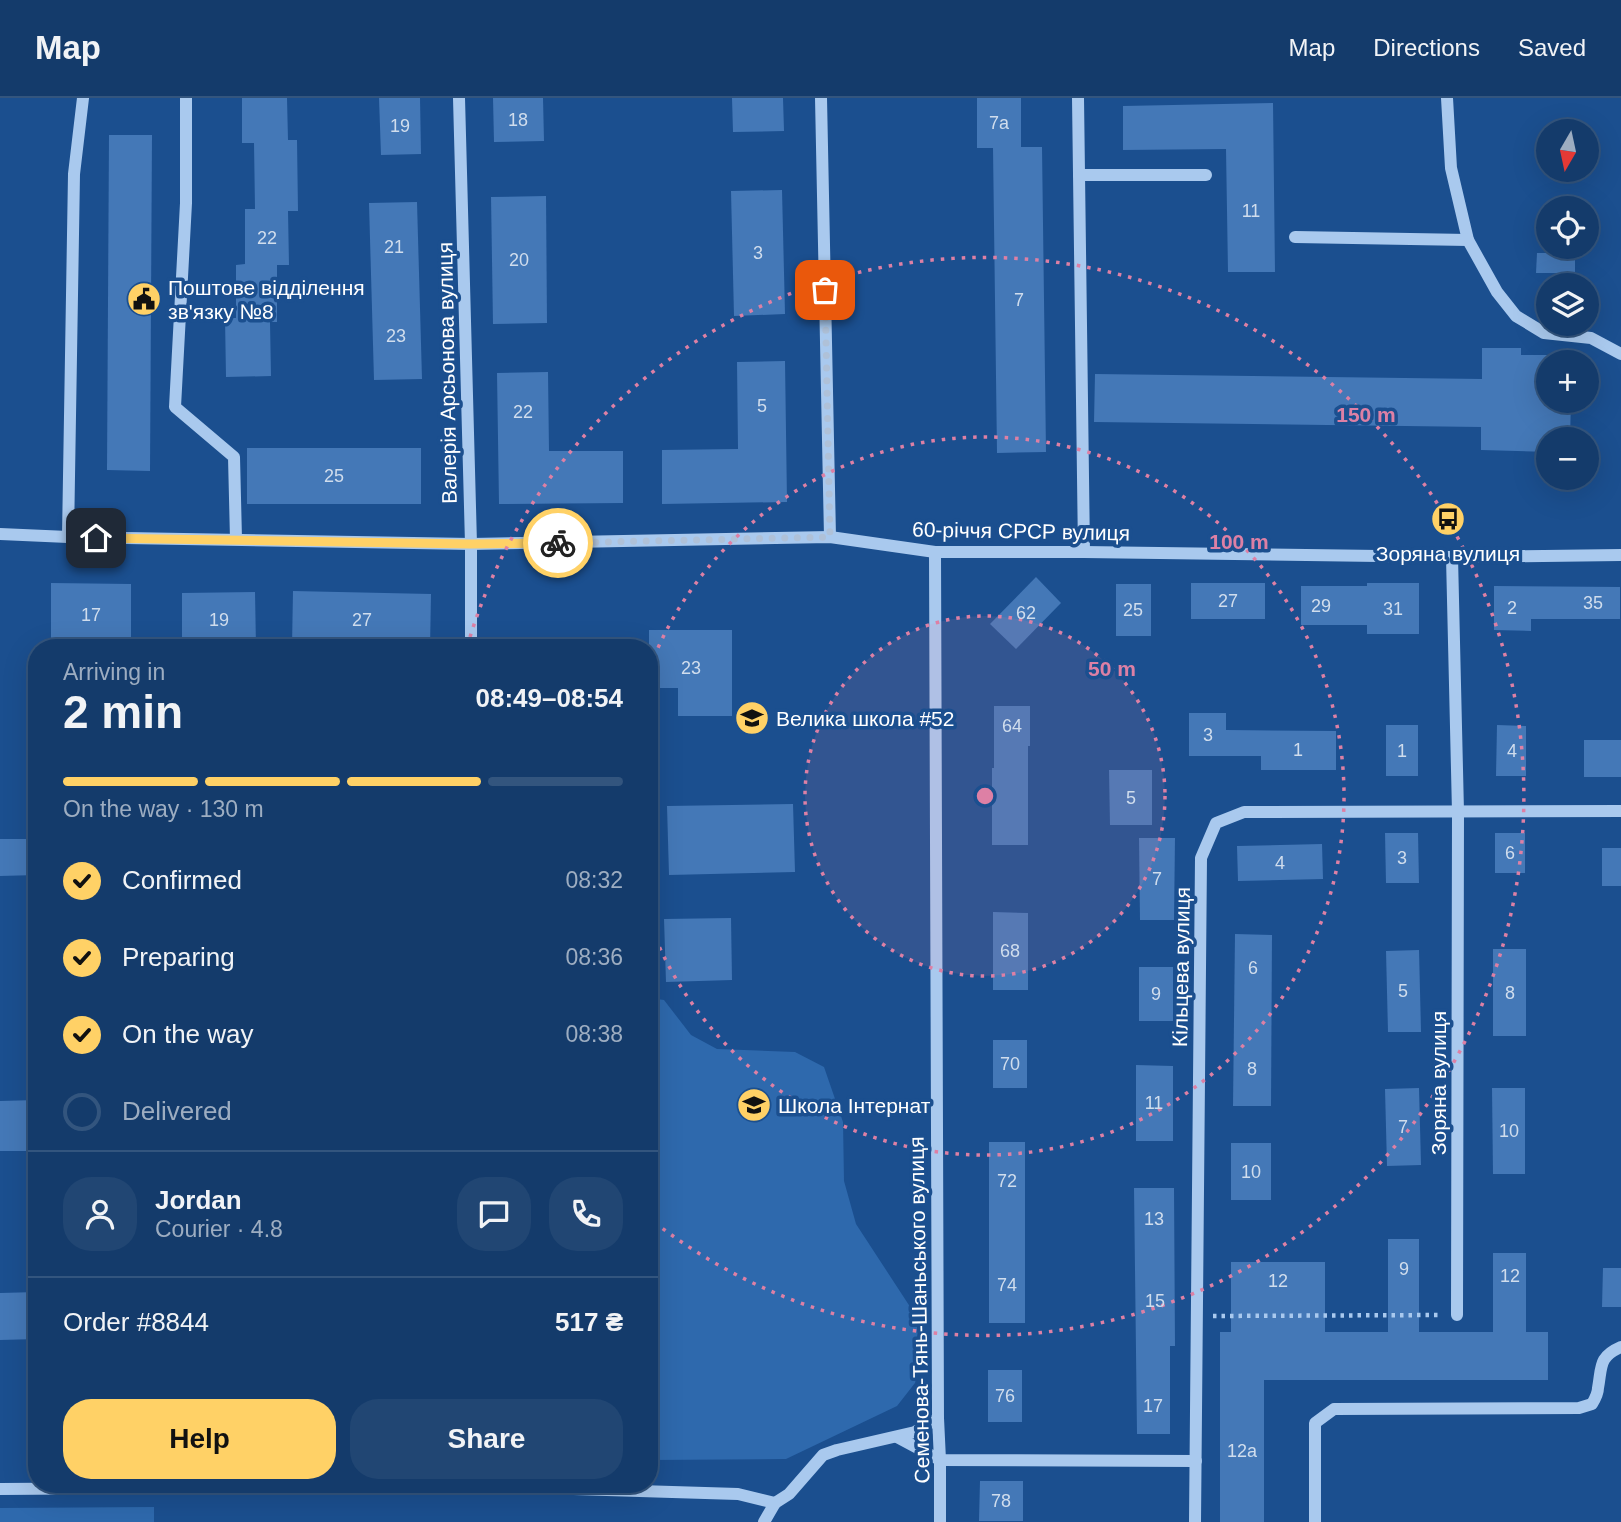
<!DOCTYPE html>
<meta charset="utf-8">
<style>
:root{--surface:#143b6b;--page:#214673;--text:#f1f3f6;--muted:#9dadc1;--line:#33557e;--accent:#ffd166}
body{margin:0;font-family:Arial,sans-serif;background:var(--page);color:var(--text);height:100vh;display:flex;flex-direction:column;font-size:26px;white-space:nowrap}
*{box-sizing:border-box;margin:0}
p{font-size:23px;color:var(--muted)}
.icon{flex:none;width:38px;height:38px;fill:none;stroke:currentColor;stroke-width:2;stroke-linecap:round;stroke-linejoin:round}
.map{position:relative;flex:1;overflow:hidden}
.side{position:absolute;left:28px;top:541px;width:630px;height:854px;display:flex;flex-direction:column;background:var(--surface);border-radius:28px;box-shadow:0 7px 28px #0002,0 0 0 2px var(--line)}
.side>*{flex:none}
.needle{width:46px;rotate:189deg}
.fabs{position:absolute;left:1536px;top:21px;display:grid;gap:14px}
.fabs a{display:grid;place-items:center;width:63px;height:63px;border-radius:50%;background:var(--surface);box-shadow:0 7px 28px #0002,0 0 0 2px var(--line);font-size:35px}
.pin{position:absolute;display:grid;place-items:center;width:60px;height:60px;color:#fff;margin:-30px;border-radius:14px;box-shadow:0 4px 10px #0006}
.courier{position:absolute;display:grid;place-items:center;width:70px;height:70px;margin:-35px;border:5px solid #ffd166;border-radius:50%;background:#fff;color:#222;box-shadow:0 2px 9px #0007}
.overview em{font-style:normal;font-weight:700}
.overview div{display:flex;flex-direction:column-reverse}
.overview{display:flex;align-items:center;justify-content:space-between;height:119px;padding:0 35px}
h1{font-size:46px;font-weight:700;line-height:52px}
.bar{display:grid;grid-template-columns:repeat(4,1fr);gap:10px 7px;align-content:center;height:84px;padding:0 35px}
.bar i{height:9px;border-radius:5px;background:var(--line)}
.bar .selected{background:var(--accent)}
.bar p{grid-column:span 4}
.line{display:flex;align-items:center;gap:18px;padding:0 35px;border-top:2px solid var(--line)}
.line div{flex:1}
.round{display:grid;place-items:center;flex:none;width:74px;height:74px;border-radius:28px;background:var(--page)}
ol{padding:0 35px;list-style:none}
li{display:flex;align-items:center;gap:21px;height:77px}
li p{margin-inline-start:auto}
li .icon{padding:7px;border-radius:50%;background:var(--accent);color:#111;stroke-width:4}
li:last-child{color:var(--muted)}
li i{width:38px;height:38px;border:4px solid var(--line);border-radius:50%}
.action{display:flex;gap:14px;margin-top:auto;padding:14px 35px}
.action a{flex:1;height:80px;border-radius:28px;background:var(--accent);color:#111;font-size:28px;font-weight:700;line-height:80px;text-align:center}
.action a+a{background:var(--page);color:var(--text)}
header{display:flex;align-items:center;gap:42px;box-sizing:border-box;height:98px;padding:0 35px;background:var(--surface);border-bottom:2px solid var(--line)}
header strong{font-size:33px}
nav{display:flex;gap:38px;margin-inline-start:auto;font-size:24px}
.map>svg:first-child{display:block}
</style>
<header>
<strong>Map</strong>
<nav><a>Map</a><a>Directions</a><a>Saved</a></nav>
</header>
<div class="map">
<svg width="1621" height="1424" viewBox="0 0 1621 1424">
<rect width="100%" height="100%" fill="#1b4f8f"/>
<g fill="#2e69ad">
<path d="M 649,900 L 664,902 L 691,937 L 717,951 L 795,954 L 824,969 L 843,1024 L 844,1083 L 856,1126 L 920,1224 L 923,1252 L 915,1285 L 897,1308 L 786,1361 L 649,1362 Z"/>
<path d="M 154,1409 L 154,1424 L 0,1424 L 0,1410 Z"/>
</g>
<g fill="#4478b7">
<path d="M 242,0 L 287,0 L 288,42 L 297,42 L 298,113 L 288,113 L 289,167 L 277,167 L 277,224 L 270,224 L 271,278 L 226,279 L 225,220 L 236,220 L 236,167 L 245,166 L 245,111 L 255,111 L 254,45 L 242,45 Z"/>
<path d="M 379,0 L 420,0 L 421,56 L 381,57 Z"/>
<path d="M 493,0 L 543,0 L 544,43 L 494,44 Z"/>
<path d="M 732,0 L 783,0 L 784,33 L 733,34 Z"/>
<path d="M 977,0 L 1021,0 L 1021,49 L 1042,49 L 1046,354 L 997,355 L 993,50 L 977,50 Z"/>
<path d="M 1273,5 L 1275,174 L 1228,174 L 1226,51 L 1123,52 L 1123,8 Z"/>
<path d="M 109,37 L 152,37 L 150,373 L 107,372 Z"/>
<path d="M 782,92 L 785,216 L 734,218 L 731,93 Z"/>
<path d="M 546,98 L 547,225 L 493,226 L 491,99 Z"/>
<path d="M 417,104 L 422,281 L 374,282 L 369,105 Z"/>
<path d="M 1537,155 L 1575,155 L 1575,175 L 1536,175 Z"/>
<path d="M 1482,250 L 1521,250 L 1521,257 L 1549,257 L 1549,303 L 1571,303 L 1570,341 L 1549,341 L 1549,354 L 1481,352 L 1481,329 L 1094,324 L 1095,276 L 1482,281 Z"/>
<path d="M 785,263 L 787,404 L 662,406 L 662,352 L 738,351 L 737,264 Z"/>
<path d="M 548,274 L 549,353 L 623,353 L 623,405 L 499,406 L 497,275 Z"/>
<rect x="247" y="350" width="174" height="56"/>
<path d="M 1036,479 L 1061,505 L 1016,551 L 990,526 Z"/>
<path d="M 51,485 L 131,486 L 131,548 L 51,548 Z"/>
<rect x="1191" y="485" width="74" height="36"/>
<path d="M 1367,485 L 1419,485 L 1419,536 L 1367,536 L 1367,527 L 1301,527 L 1301,488 L 1367,488 Z"/>
<rect x="1116" y="486" width="35" height="52"/>
<path d="M 1494,488 L 1620,489 L 1620,521 L 1531,521 L 1531,533 L 1494,532 Z"/>
<path d="M 293,493 L 431,496 L 430,550 L 292,548 Z"/>
<path d="M 255,494 L 256,549 L 182,550 L 182,495 Z"/>
<path d="M 649,532 L 732,532 L 732,618 L 678,618 L 678,590 L 649,590 Z"/>
<path d="M 994,608 L 1030,608 L 1030,648 L 1028,648 L 1028,747 L 992,747 L 992,670 L 994,670 Z"/>
<path d="M 1189,615 L 1226,615 L 1226,632 L 1336,633 L 1336,672 L 1261,672 L 1261,658 L 1189,658 Z"/>
<rect x="1386" y="627" width="32" height="51"/>
<path d="M 1497,627 L 1526,628 L 1526,678 L 1496,678 Z"/>
<rect x="1584" y="642" width="37" height="37"/>
<path d="M 1109,672 L 1152,672 L 1152,727 L 1110,727 Z"/>
<path d="M 793,706 L 795,774 L 669,777 L 667,708 Z"/>
<path d="M 1385,735 L 1418,735 L 1419,785 L 1386,785 Z"/>
<rect x="1495" y="735" width="30" height="40"/>
<path d="M 1139,740 L 1175,740 L 1174,822 L 1140,822 Z"/>
<path d="M 0,741 L 37,741 L 37,777 L 0,778 Z"/>
<path d="M 1322,746 L 1323,781 L 1238,783 L 1237,748 Z"/>
<rect x="1602" y="750" width="19" height="38"/>
<path d="M 993,814 L 1028,815 L 1028,892 L 993,892 Z"/>
<path d="M 731,820 L 732,882 L 666,884 L 664,821 Z"/>
<path d="M 1235,836 L 1272,837 L 1271,1008 L 1233,1008 Z"/>
<rect x="1493" y="851" width="33" height="87"/>
<path d="M 1419,852 L 1421,934 L 1388,934 L 1386,853 Z"/>
<rect x="1139" y="869" width="34" height="54"/>
<rect x="993" y="942" width="34" height="48"/>
<path d="M 1136,967 L 1173,968 L 1173,1043 L 1136,1043 Z"/>
<path d="M 1419,990 L 1421,1067 L 1387,1068 L 1385,991 Z"/>
<path d="M 1492,990 L 1525,990 L 1525,1076 L 1493,1076 Z"/>
<path d="M 37,1002 L 37,1053 L 0,1053 L 0,1003 Z"/>
<rect x="989" y="1044" width="36" height="181"/>
<rect x="1231" y="1045" width="40" height="57"/>
<path d="M 1134,1090 L 1174,1090 L 1175,1248 L 1170,1248 L 1170,1336 L 1137,1336 Z"/>
<path d="M 1388,1141 L 1419,1141 L 1419,1234 L 1493,1234 L 1493,1155 L 1526,1155 L 1526,1234 L 1548,1234 L 1548,1282 L 1264,1282 L 1264,1424 L 1220,1424 L 1220,1234 L 1231,1234 L 1231,1164 L 1325,1164 L 1325,1234 L 1388,1234 Z"/>
<path d="M 1603,1170 L 1621,1170 L 1621,1209 L 1602,1209 Z"/>
<path d="M 37,1194 L 37,1241 L 0,1242 L 0,1195 Z"/>
<rect x="988" y="1272" width="34" height="52"/>
<path d="M 980,1383 L 1023,1383 L 1023,1423 L 979,1423 Z"/>
</g>
<g fill="none" stroke-linecap="round" stroke-linejoin="round">
<path stroke="#a9c9ee" stroke-width="4.5" stroke-dasharray="3.5 5" stroke-linecap="butt" d="M 1213,1218 L 1442,1217"/>
<g stroke="#a9c9ee" stroke-width="12">
<path d="M 186,0 L 186,105 L 175,309 L 234,359 L 236,441"/>
<path d="M 459,0 L 471,446 L 471,550"/>
<path d="M 821,0 L 830,439"/>
<path d="M 1078,0 L 1084,454"/>
<path d="M 1447,0 L 1451,70 L 1468,142 L 1497,194 L 1516,218 L 1544,235 L 1591,240 L 1621,256"/>
<path d="M 1079,77 L 1206,77"/>
<path d="M 1295,139 L 1468,142"/>
<path d="M 0,436 L 68,439 L 471,446 L 830,439 L 935,454 L 1084,454 L 1452,459 L 1621,457"/>
<path d="M 68,439 L 74,76 L 83,0"/>
<path d="M 935,454 L 938,1320 L 940,1362 L 940,1424"/>
<path d="M 1452,459 L 1458,714 L 1457,1217"/>
<path d="M 897,1339 L 940,1362 L 1196,1363"/>
<path d="M 0,1391 L 472,1388 L 738,1396 L 775,1405"/>
<path d="M 764,1424 L 775,1405 L 789,1396 L 823,1357 L 837,1352 L 915,1334 L 938,1320"/>
<path d="M 1195,1424 L 1201,760 L 1216,725 L 1244,714 L 1621,713"/>
<path d="M 1315,1424 L 1315,1325 L 1334,1311 L 1579,1310 L 1592,1306 C 1595,1301 1598,1296 1598,1290 C 1602,1269 1598,1259 1621,1249"/>
</g>
</g>
<g fill="none" stroke-linecap="round" stroke-linejoin="round">
<path stroke="#afc1d8" stroke-width="7" stroke-dasharray="0 12.6" d="M 558,445 L 830,439 L 825,192"/>
<path stroke="#ffd166" stroke-width="9" d="M 96,440 L 471,446 L 558,445"/>
</g>
<circle cx="985" cy="698" r="180" fill="#dd80a5" fill-opacity=".12"/>
<g fill="none" stroke="#dd80a5" stroke-width="3.5" stroke-dasharray="3.5 7">
<circle cx="985" cy="698" r="180"/>
<path d="M650 569A359 359 0 1 1 650 827"/>
<path d="M467 549A539 539 0 1 1 649 1120"/>
</g>
<defs>
<g id="civic-disc" transform="scale(1.75)"><circle r="9.5" fill="#ffd166" stroke="#1b4f8f"/><path d="M-.6-6.5H3V-4.5H.6V-3L4-1V1h2V6H-6V1h2V-1L-.6-3ZM-1.2 2.5V6h2.4V2.5Z" fill="#111"/></g>
<g id="bus-disc" transform="scale(1.75)"><circle r="9.5" fill="#ffd166" stroke="#1b4f8f"/><path d="M-5-6H5V4H4V6H2V4H-2V6H-4V4H-5ZM-3.5-4V0h7V-4ZM-3.5 1.2v1.5H-2V1.2ZM2 1.2v1.5H3.5V1.2Z" fill="#111"/></g>
<g id="school-disc" transform="scale(1.75)"><circle r="9.5" fill="#ffd166" stroke="#1b4f8f"/><path d="M0-5L7-2L0 1L-7-2ZM-4 1L0 2.5L4 1V4Q0 6-4 4Z" fill="#111"/></g>
</defs>
<g fill-rule="evenodd">
<use href="#civic-disc" x="144" y="201"/>
<use href="#bus-disc" x="1448" y="421"/>
<use href="#school-disc" x="752" y="620"/>
<use href="#school-disc" x="754" y="1007"/>
</g>
<g text-anchor="middle" dominant-baseline="central" stroke-width="7" stroke-linejoin="round" paint-order="stroke">
<g font-size="18" fill="#d0dded">
<text x="518" y="22">18</text>
<text x="999" y="25">7а</text>
<text x="400" y="28">19</text>
<text x="1251" y="113">11</text>
<text x="267" y="140">22</text>
<text x="394" y="149">21</text>
<text x="758" y="155">3</text>
<text x="519" y="162">20</text>
<text x="1019" y="202">7</text>
<text x="396" y="238">23</text>
<text x="762" y="308">5</text>
<text x="523" y="314">22</text>
<text x="334" y="378">25</text>
<text x="1228" y="503">27</text>
<text x="1593" y="505">35</text>
<text x="1321" y="508">29</text>
<text x="1512" y="510">2</text>
<text x="1393" y="511">31</text>
<text x="1133" y="512">25</text>
<text x="1026" y="515">62</text>
<text x="91" y="517">17</text>
<text x="219" y="522">19</text>
<text x="362" y="522">27</text>
<text x="691" y="570">23</text>
<text x="1012" y="628">64</text>
<text x="1208" y="637">3</text>
<text x="1298" y="652">1</text>
<text x="1402" y="653">1</text>
<text x="1512" y="653">4</text>
<text x="1131" y="700">5</text>
<text x="1510" y="755">6</text>
<text x="1402" y="760">3</text>
<text x="1280" y="765">4</text>
<text x="1157" y="781">7</text>
<text x="1010" y="853">68</text>
<text x="1253" y="870">6</text>
<text x="1403" y="893">5</text>
<text x="1510" y="895">8</text>
<text x="1156" y="896">9</text>
<text x="1010" y="966">70</text>
<text x="1252" y="971">8</text>
<text x="1154" y="1005">11</text>
<text x="1403" y="1029">7</text>
<text x="1509" y="1033">10</text>
<text x="1251" y="1074">10</text>
<text x="1007" y="1083">72</text>
<text x="1154" y="1121">13</text>
<text x="1404" y="1171">9</text>
<text x="1510" y="1178">12</text>
<text x="1278" y="1183">12</text>
<text x="1007" y="1187">74</text>
<text x="1155" y="1203">15</text>
<text x="1005" y="1298">76</text>
<text x="1153" y="1308">17</text>
<text x="1242" y="1353">12а</text>
<text x="1001" y="1403">78</text>
</g>
<g font-size="21" fill="#fff" stroke="#1b4f8f" text-anchor="start">
<text x="168" y="189">Поштове відділення<tspan x="168" dy="24">зв'язку №8</tspan></text>
<text x="1448" y="455" text-anchor="middle">Зоряна вулиця</text>
<text x="776" y="620">Велика школа #52</text>
<text x="778" y="1007">Школа Інтернат</text>
</g>
<g font-size="21" fill="#fff" stroke="#1b4f8f">
<text transform="translate(447 275) rotate(-91)">Валерія Арсьонова вулиця</text>
<text transform="translate(1021 433) rotate(1)">60-річчя СРСР вулиця</text>
<text transform="translate(1181 869) rotate(-89)">Кільцева вулиця</text>
<text transform="translate(1438 985) rotate(-90)">Зоряна вулиця</text>
<text transform="translate(919 1212) rotate(-91)">Семенова-Тянь-Шаньського вулиця</text>
</g>
</g>
<circle cx="985" cy="698" r="10" fill="#dd80a5" stroke="#1b4f8f" stroke-width="3.5"/>
<g font-size="21" text-anchor="middle" font-weight="bold" fill="#dd80a5" stroke="#1b4f8f" stroke-width="7" stroke-linejoin="round" paint-order="stroke">
<text x="1366" y="324">150 m</text>
<text x="1239" y="451">100 m</text>
<text x="1112" y="578">50 m</text>
</g>
</svg>
<div class="fabs">
<a><svg class="needle" viewBox="-14 -14 28 28"><path d="M0-13l5 13h-10z" fill="#e53935"/><path d="M0 13l5-13h-10z" fill="#9dadc1"/></svg></a>
<a><svg class="icon" aria-label="locate" viewBox="0 0 24 24"><circle cx="12" cy="12" r="6"/><path d="M12 2v4M12 18v4M2 12h4M18 12h4"/></svg></a>
<a><svg class="icon" aria-label="layers" viewBox="0 0 24 24"><path d="M12 4l9 5-9 5-9-5zM3 14l9 5 9-5"/></svg></a>
<a>+</a>
<a>−</a>
</div>
<div class="pin" style="left:825px;top:192px;background:#ea580c"><svg class="icon" aria-label="bag" viewBox="0 0 24 24"><path d="M5 8h14l-1 12H6zM9 8a3 3 0 0 1 6 0"/></svg></div>
<div class="pin" style="left:96px;top:440px;background:#1f2937"><svg class="icon" aria-label="home" viewBox="0 0 24 24"><path d="M3 11l9-7 9 7M6 9v11h12V9"/></svg></div>
<div class="courier" style="left:558px;top:445px"><svg class="icon" aria-label="bike" viewBox="0 0 24 24"><circle cx="6" cy="16" r="4"/><circle cx="18" cy="16" r="4"/><path d="M6 16l4-8h5l3 8M10 8l3 8H6M13 5h3"/></svg></div>
<section class="side">
<div class="overview"><div><h1>2 min</h1><p>Arriving in</p></div><em>08:49–08:54</em></div>
<div class="bar"><i class="selected"></i><i class="selected"></i><i class="selected"></i><i></i><p>On the way · 130 m</p></div>
<ol>
<li><svg class="icon" aria-label="check" viewBox="0 0 24 24"><path d="M5 12l5 5 9-10"/></svg>Confirmed<p>08:32</p></li>
<li><svg class="icon" aria-label="check" viewBox="0 0 24 24"><path d="M5 12l5 5 9-10"/></svg>Preparing<p>08:36</p></li>
<li><svg class="icon" aria-label="check" viewBox="0 0 24 24"><path d="M5 12l5 5 9-10"/></svg>On the way<p>08:38</p></li>
<li><i></i>Delivered</li>
</ol>
<div class="line" style="height:126px"><a class="round"><svg class="icon" aria-label="person" viewBox="0 0 24 24"><circle cx="12" cy="8" r="4"/><path d="M4 21q1-7 8-7t8 7"/></svg></a><div><b>Jordan</b><p>Courier · 4.8</p></div><a class="round"><svg class="icon" aria-label="chat" viewBox="0 0 24 24"><path d="M4 5h16v11H9l-5 4z"/></svg></a><a class="round"><svg class="icon" aria-label="phone" viewBox="0 0 24 24"><path d="M5 4h4l2 5-3 2q2 4 5 5l2-3 5 2v4C11 20 4 13 5 4z"/></svg></a></div>
<div class="line" style="height:91px"><div>Order #8844</div><b>517 ₴</b></div>
<div class="action"><a>Help</a><a>Share</a></div>
</section>
</div>
